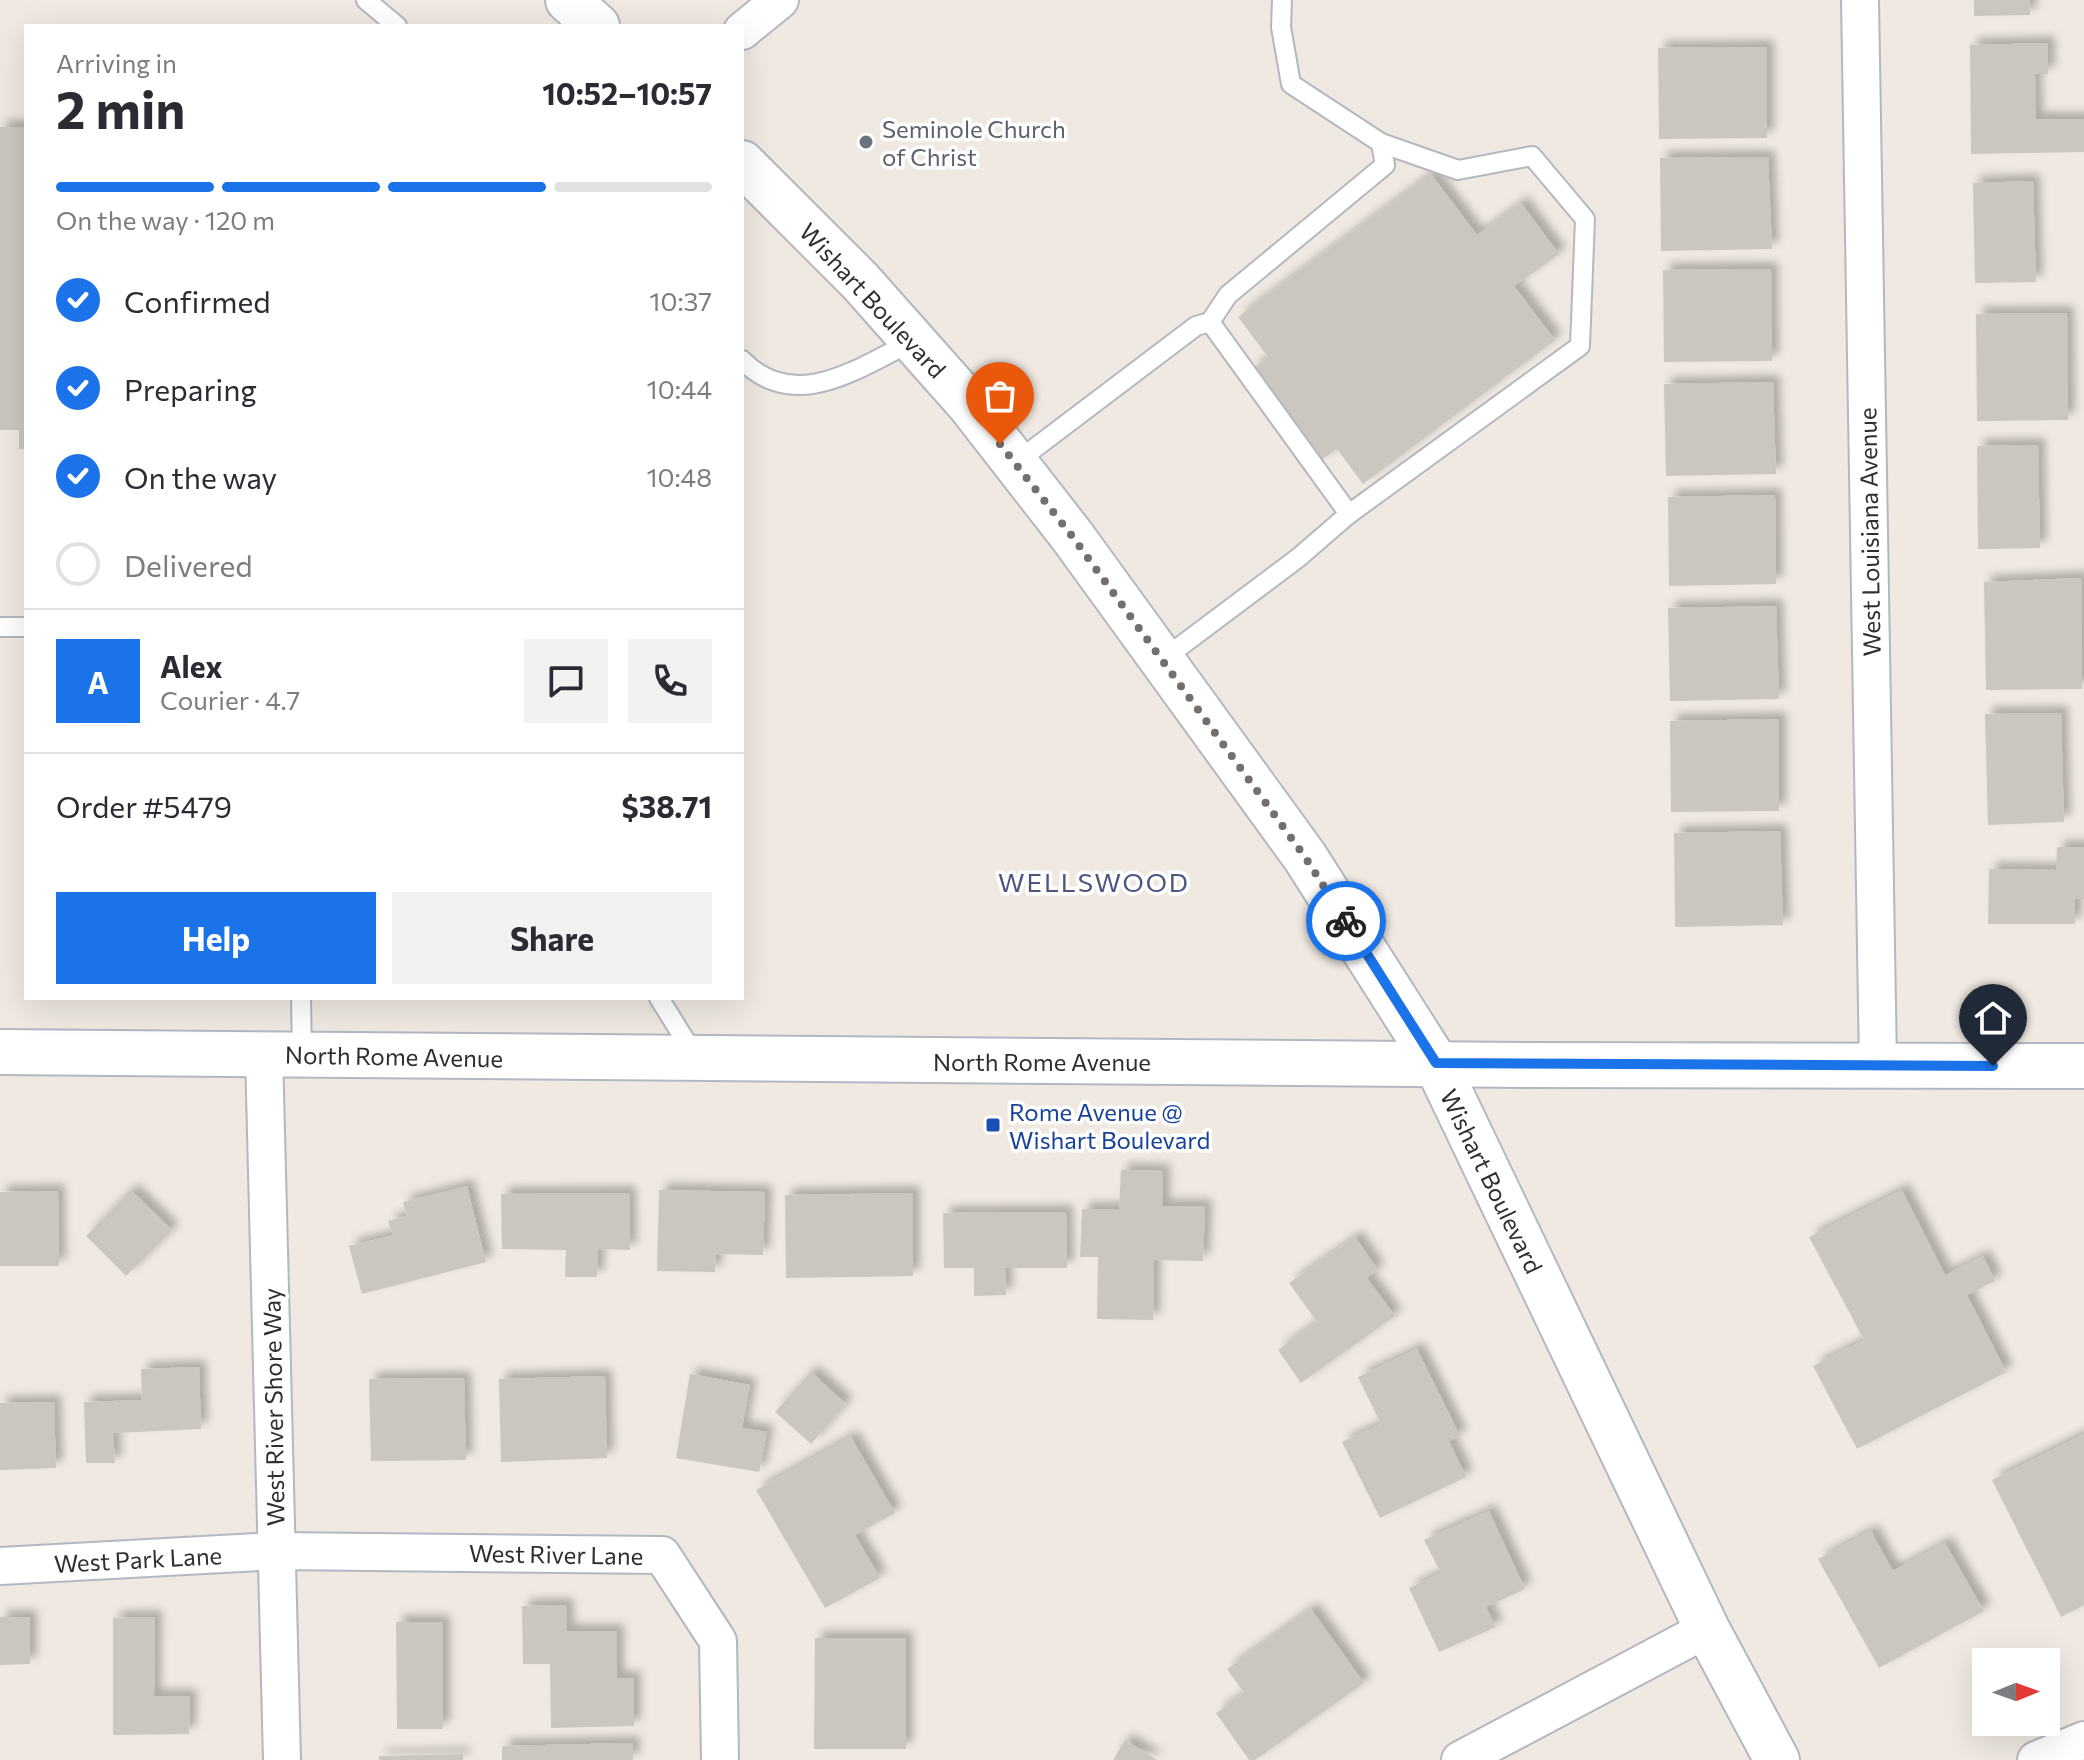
<!DOCTYPE html>
<meta charset="utf-8">
<style>
:root{--surface:#fff;--page:#f2f2f3;--text:#2b2b33;--muted:#7c7c81;--line:#e1e1e2;--accent:#1a73e8}
body{margin:0;font-family:Commissioner,sans-serif;background:var(--page);color:var(--text);height:100vh;display:flex;flex-direction:column;font-size:30px;white-space:nowrap}
*{box-sizing:border-box;margin:0}
p{font-size:26px;color:var(--muted)}
.icon{flex:none;width:44px;height:44px;fill:none;stroke:currentColor;stroke-width:2;stroke-linecap:round;stroke-linejoin:round}
.map{position:relative;flex:1;overflow:hidden}
.side{position:absolute;left:24px;top:24px;width:720px;height:976px;display:flex;flex-direction:column;background:var(--surface);border-radius:0px;box-shadow:0 8px 32px #0002}
.side>*{flex:none}
.needle{width:52px;rotate:89deg}
.controls{position:absolute;left:1972px;top:1648px;display:grid;gap:16px}
.controls a{display:grid;place-items:center;width:88px;height:88px;border-radius:0px;background:var(--surface);box-shadow:0 8px 32px #0002;font-size:40px}
.pin{position:absolute;display:grid;place-items:center;width:68px;height:68px;color:#fff;margin:-82px -34px;border-radius:50% 50% 50% 0;rotate:-45deg;box-shadow:0 0 8px #0007}
.pin .icon{rotate:45deg}
.courier{position:absolute;display:grid;place-items:center;width:80px;height:80px;margin:-40px;border:6px solid #1a73e8;border-radius:50%;background:#fff;color:#222;box-shadow:0 2px 10px #0007}
.headline em{font-style:normal;font-weight:700}
.headline div{display:flex;flex-direction:column-reverse}
.headline{display:flex;align-items:center;justify-content:space-between;height:136px;padding:0 32px}
h1{font-size:52px;font-weight:700;line-height:60px}
.bar{display:grid;grid-template-columns:repeat(4,1fr);gap:12px 8px;align-content:center;height:96px;padding:0 32px}
.bar i{height:10px;border-radius:6px;background:var(--line)}
.bar .selected{background:var(--accent)}
.bar p{grid-column:span 4}
.line{display:flex;align-items:center;gap:20px;padding:0 32px;border-top:2px solid var(--line)}
.line div{flex:1}
.round{display:grid;place-items:center;flex:none;width:84px;height:84px;border-radius:0px;background:var(--page)}
ol{padding:0 32px;list-style:none}
li{display:flex;align-items:center;gap:24px;height:88px}
li p{margin-inline-start:auto}
li .icon{padding:8px;border-radius:50%;background:var(--accent);color:#fff;stroke-width:4}
li:last-child{color:var(--muted)}
li i{width:44px;height:44px;border:4px solid var(--line);border-radius:50%}
.button{display:flex;gap:16px;margin-top:auto;padding:16px 32px}
.button a{flex:1;height:92px;border-radius:0px;background:var(--accent);color:#fff;font-size:32px;font-weight:700;line-height:92px;text-align:center}
.button a+a{background:var(--page);color:var(--text)}
.map>svg:first-child{display:block}
</style>
<div class="map">
<svg width="2084" height="1760" viewBox="0 0 2084 1760">
<defs>
<filter id="shadow"><feDropShadow dx="7" dy="-7" stdDeviation="4" flood-color="#0004"/></filter>
</defs>
<rect width="100%" height="100%" fill="#efe9e1"/>
<g fill="#cbc7bf" filter="url(#shadow)">
<path d="M 1974,0 L 2030,0 L 2030,15 L 1974,16 Z"/>
<path d="M 2048,43 L 2048,74 L 2035,74 L 2036,119 L 2084,119 L 2084,152 L 1971,154 L 1970,45 Z"/>
<path d="M 1767,47 L 1767,138 L 1659,139 L 1658,48 Z"/>
<path d="M 0,127 L 25,128 L 26,449 L 19,449 L 19,430 L 0,430 Z"/>
<path d="M 1768,157 L 1772,249 L 1661,251 L 1660,158 Z"/>
<path d="M 1431,174 L 1477,235 L 1521,203 L 1559,254 L 1514,286 L 1555,340 L 1363,484 L 1337,449 L 1320,461 L 1251,370 L 1268,357 L 1238,317 Z"/>
<path d="M 2033,181 L 2036,282 L 1975,283 L 1973,183 Z"/>
<path d="M 1771,269 L 1772,361 L 1664,362 L 1663,270 Z"/>
<path d="M 2067,313 L 2068,420 L 1977,421 L 1976,314 Z"/>
<path d="M 1773,382 L 1776,474 L 1666,476 L 1664,384 Z"/>
<path d="M 2038,445 L 2040,548 L 1978,549 L 1977,446 Z"/>
<path d="M 1775,495 L 1776,584 L 1669,586 L 1668,497 Z"/>
<path d="M 2081,578 L 2082,689 L 1986,690 L 1984,582 Z"/>
<path d="M 1776,606 L 1779,699 L 1670,701 L 1668,608 Z"/>
<path d="M 2061,713 L 2064,822 L 1988,825 L 1985,714 Z"/>
<path d="M 1779,719 L 1779,811 L 1671,812 L 1670,721 Z"/>
<path d="M 1780,831 L 1783,925 L 1675,927 L 1674,833 Z"/>
<path d="M 2057,847 L 2084,847 L 2084,899 L 2075,899 L 2075,924 L 1988,924 L 1989,869 L 2056,870 Z"/>
<path d="M 1121,1170 L 1163,1171 L 1163,1206 L 1205,1206 L 1203,1261 L 1154,1260 L 1153,1320 L 1097,1319 L 1098,1257 L 1080,1257 L 1082,1209 L 1119,1209 Z"/>
<path d="M 467,1186 L 486,1262 L 362,1294 L 349,1246 L 393,1235 L 388,1221 L 407,1216 L 403,1202 Z"/>
<path d="M 131,1190 L 172,1230 L 126,1276 L 86,1236 Z"/>
<path d="M 659,1190 L 765,1192 L 763,1255 L 716,1254 L 715,1272 L 657,1271 Z"/>
<path d="M 1902,1190 L 1945,1275 L 1983,1256 L 1995,1281 L 1967,1295 L 2006,1372 L 1857,1449 L 1813,1366 L 1864,1340 L 1809,1237 Z"/>
<path d="M 58,1191 L 59,1266 L 0,1266 L 0,1192 Z"/>
<path d="M 629,1193 L 630,1250 L 598,1249 L 597,1277 L 565,1277 L 566,1250 L 502,1249 L 501,1194 Z"/>
<path d="M 913,1193 L 913,1276 L 786,1278 L 785,1195 Z"/>
<path d="M 1066,1212 L 1067,1268 L 1005,1268 L 1006,1295 L 974,1296 L 974,1268 L 944,1268 L 943,1213 Z"/>
<path d="M 1355,1237 L 1378,1270 L 1367,1278 L 1395,1316 L 1301,1383 L 1278,1350 L 1317,1322 L 1289,1283 Z"/>
<path d="M 1417,1349 L 1460,1436 L 1449,1441 L 1466,1477 L 1380,1518 L 1342,1442 L 1381,1424 L 1358,1377 Z"/>
<path d="M 199,1367 L 201,1429 L 113,1433 L 115,1463 L 86,1463 L 84,1402 L 142,1400 L 141,1369 Z"/>
<path d="M 811,1372 L 846,1404 L 811,1444 L 775,1412 Z"/>
<path d="M 690,1374 L 750,1385 L 742,1428 L 767,1432 L 759,1472 L 676,1458 Z"/>
<path d="M 605,1376 L 607,1458 L 501,1462 L 499,1379 Z"/>
<path d="M 464,1378 L 466,1460 L 371,1461 L 369,1379 Z"/>
<path d="M 54,1402 L 56,1468 L 0,1470 L 0,1403 Z"/>
<path d="M 2084,1434 L 2084,1605 L 2061,1617 L 1992,1480 Z"/>
<path d="M 851,1437 L 895,1513 L 855,1535 L 880,1578 L 825,1608 L 756,1490 Z"/>
<path d="M 1489,1511 L 1525,1589 L 1486,1607 L 1496,1627 L 1439,1652 L 1409,1588 L 1441,1573 L 1424,1540 Z"/>
<path d="M 1871,1531 L 1893,1571 L 1945,1543 L 1984,1611 L 1879,1668 L 1818,1559 Z"/>
<path d="M 566,1605 L 567,1631 L 617,1631 L 617,1678 L 634,1678 L 634,1726 L 551,1728 L 550,1664 L 523,1664 L 522,1606 Z"/>
<path d="M 1311,1609 L 1364,1683 L 1255,1760 L 1249,1760 L 1216,1713 L 1244,1693 L 1227,1669 Z"/>
<path d="M 0,1617 L 30,1617 L 30,1664 L 0,1665 Z"/>
<path d="M 155,1617 L 154,1696 L 190,1696 L 189,1734 L 113,1735 L 113,1618 Z"/>
<path d="M 396,1622 L 443,1622 L 443,1729 L 397,1729 Z"/>
<path d="M 815,1638 L 906,1638 L 906,1749 L 814,1749 Z"/>
<path d="M 1125,1740 L 1157,1760 L 1113,1760 Z"/>
<path d="M 633,1743 L 633,1760 L 502,1760 L 502,1746 Z"/>
<path d="M 463,1754 L 463,1760 L 379,1760 L 379,1756 Z"/>
</g>
<g fill="none" stroke-linecap="round" stroke-linejoin="round">
<g stroke="#b4b7c1" stroke-width="22">
<g id="service">
<path d="M 366,0 L 397,26"/>
<path d="M 1210,322 L 1228,295 L 1385,165 L 1381,143 L 1291,84 L 1281,27 L 1282,0"/>
<path d="M 742,360 C 795,414 858,368 913,341"/>
<path d="M 1015,463 L 1196,326 L 1210,322 L 1349,514 L 1298,558 L 1162,660"/>
<path d="M 1349,514 L 1580,346 L 1585,219 L 1532,156 L 1458,170 L 1381,143"/>
<path d="M 0,627 L 26,627"/>
<path d="M 301,998 L 302,1055"/>
<path d="M 659,998 L 695,1056"/>
</g>
</g>
<g stroke="#b4b7c1" stroke-width="40">
<g id="minor">
<path d="M 1860,0 L 1878,1065"/>
<path d="M 742,31 L 780,0"/>
<path d="M 264,1054 L 282,1760"/>
<path d="M 0,1566 L 277,1551 L 662,1555 L 718,1641 L 720,1760"/>
<path d="M 1460,1760 L 1707,1629"/>
<path d="M 2036,1760 L 2084,1740"/>
</g>
</g>
<g stroke="#b4b7c1" stroke-width="48">
<g id="tertiary">
<path d="M 568,0 L 597,26"/>
<path d="M 742,163 L 860,281 L 970,405 L 1072,536 L 1305,857 L 1436,1063 L 1707,1629 L 1777,1760"/>
<path d="M 0,1052 L 1524,1065 L 2084,1066"/>
</g>
</g>
<use href="#service" stroke="#fff" stroke-width="18"/>
<use href="#minor" stroke="#fff" stroke-width="36"/>
<use href="#tertiary" stroke="#fff" stroke-width="44"/>
</g>
<g fill="none" stroke-linecap="round" stroke-linejoin="round">
<path stroke="#726f6d" stroke-width="8" stroke-dasharray="0 14.4" d="M 1000,444 L 1072,536 L 1305,857 L 1346,921"/>
<path stroke="#1a73e8" stroke-width="10" d="M 1346,921 L 1436,1063 L 1993,1066"/>
</g>
<circle fill="#6b7280" stroke="#fff" stroke-width="3" cx="866" cy="142" r="8"/>
<rect fill="#1a4fb4" stroke="#fff" stroke-width="3" x="985" y="1117" width="16" height="16" rx="4"/>
<g text-anchor="middle" dominant-baseline="central" stroke-width="7" stroke-linejoin="round" paint-order="stroke">
<g font-size="24" fill="#5b616d" stroke="#fff" text-anchor="start">
<text x="882" y="128">Seminole Church<tspan x="882" dy="28">of Christ</tspan></text>
</g>
<g font-size="24" fill="#2e2e2e" stroke="#fff">
<text transform="translate(873 300) rotate(47)">Wishart Boulevard</text>
<text transform="translate(1869 532) rotate(-91)">West Louisiana Avenue</text>
<text transform="translate(394 1056) rotate(1)">North Rome Avenue</text>
<text x="1042" y="1061">North Rome Avenue</text>
<text transform="translate(1492 1181) rotate(64)">Wishart Boulevard</text>
<text transform="translate(273 1407) rotate(-91)">West River Shore Way</text>
<text transform="translate(556 1554) rotate(1)">West River Lane</text>
<text transform="translate(138 1559) rotate(-3)">West Park Lane</text>
</g>
<g font-size="24" fill="#164399" stroke="#fff" text-anchor="start">
<text x="1009" y="1111">Rome Avenue @<tspan x="1009" dy="28">Wishart Boulevard</tspan></text>
</g>
<g font-size="26" letter-spacing="2" fill="#4d5680" stroke="#fff">
<text x="1094" y="881">WELLSWOOD</text>
</g>
</g>
</svg>
<div class="controls">
<a><svg class="needle" viewBox="-14 -14 28 28"><path d="M0-13l5 13h-10z" fill="#e53935"/><path d="M0 13l5-13h-10z" fill="#7c7c81"/></svg></a>
</div>
<div class="pin" style="left:1000px;top:444px;background:#ea580c"><svg class="icon" aria-label="bag" viewBox="0 0 24 24"><path d="M5 8h14l-1 12H6zM9 8a3 3 0 0 1 6 0"/></svg></div>
<div class="pin" style="left:1993px;top:1066px;background:#1f2937"><svg class="icon" aria-label="home" viewBox="0 0 24 24"><path d="M3 11l9-7 9 7M6 9v11h12V9"/></svg></div>
<div class="courier" style="left:1346px;top:921px"><svg class="icon" aria-label="bike" viewBox="0 0 24 24"><circle cx="6" cy="16" r="4"/><circle cx="18" cy="16" r="4"/><path d="M6 16l4-8h5l3 8M10 8l3 8H6M13 5h3"/></svg></div>
<section class="side">
<div class="headline"><div><h1>2 min</h1><p>Arriving in</p></div><em>10:52–10:57</em></div>
<div class="bar"><i class="selected"></i><i class="selected"></i><i class="selected"></i><i></i><p>On the way · 120 m</p></div>
<ol>
<li><svg class="icon" aria-label="check" viewBox="0 0 24 24"><path d="M5 12l5 5 9-10"/></svg>Confirmed<p>10:37</p></li>
<li><svg class="icon" aria-label="check" viewBox="0 0 24 24"><path d="M5 12l5 5 9-10"/></svg>Preparing<p>10:44</p></li>
<li><svg class="icon" aria-label="check" viewBox="0 0 24 24"><path d="M5 12l5 5 9-10"/></svg>On the way<p>10:48</p></li>
<li><i></i>Delivered</li>
</ol>
<div class="line" style="height:144px"><b class="round" style="background:var(--accent);color:#fff">A</b><div><b>Alex</b><p>Courier · 4.7</p></div><a class="round"><svg class="icon" aria-label="chat" viewBox="0 0 24 24"><path d="M4 5h16v11H9l-5 4z"/></svg></a><a class="round"><svg class="icon" aria-label="phone" viewBox="0 0 24 24"><path d="M5 4h4l2 5-3 2q2 4 5 5l2-3 5 2v4C11 20 4 13 5 4z"/></svg></a></div>
<div class="line" style="height:104px"><div>Order #5479</div><b>$38.71</b></div>
<div class="button"><a>Help</a><a>Share</a></div>
</section>
</div>
